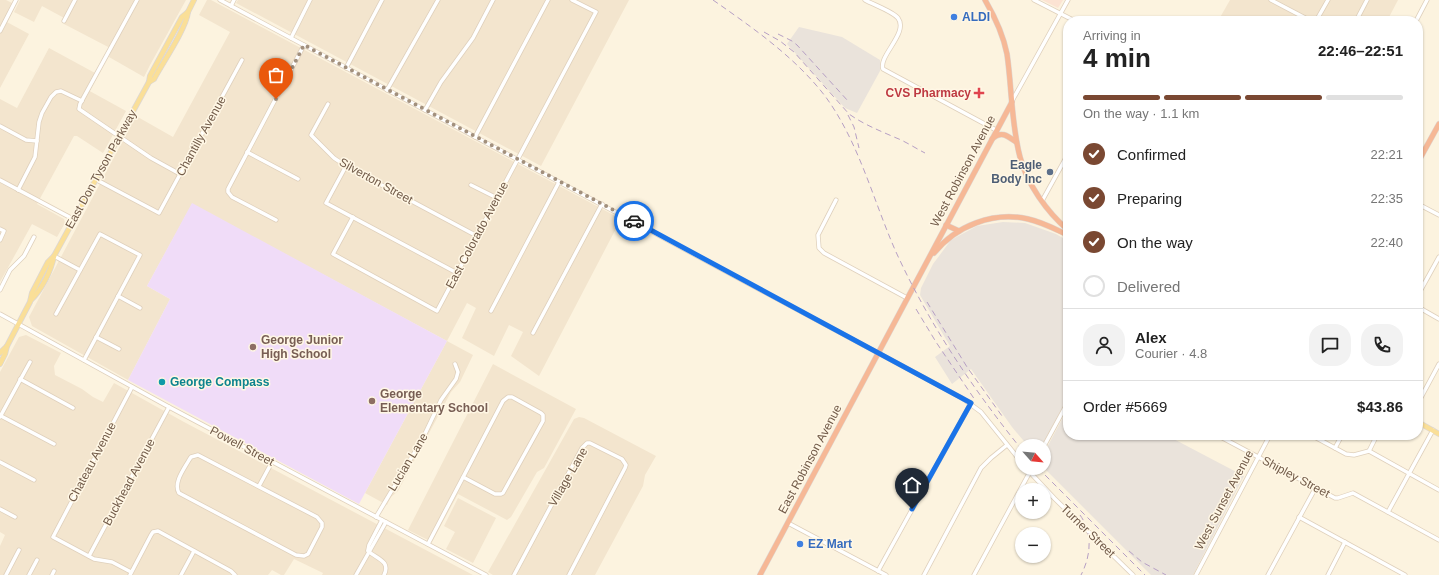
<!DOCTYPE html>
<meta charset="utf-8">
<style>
:root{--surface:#fff;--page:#f2f2f2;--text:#222;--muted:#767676;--line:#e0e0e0;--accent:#7a4832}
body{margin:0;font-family:Helvetica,sans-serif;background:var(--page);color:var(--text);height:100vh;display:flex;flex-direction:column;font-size:15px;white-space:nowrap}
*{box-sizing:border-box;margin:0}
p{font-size:13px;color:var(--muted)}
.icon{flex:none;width:22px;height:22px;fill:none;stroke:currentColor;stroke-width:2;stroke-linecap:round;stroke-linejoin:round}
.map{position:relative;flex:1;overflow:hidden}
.sheet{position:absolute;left:1063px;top:16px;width:360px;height:424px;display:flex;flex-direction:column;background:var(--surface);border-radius:16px;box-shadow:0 1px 3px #0004}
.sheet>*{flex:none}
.needle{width:26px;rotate:117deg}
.controls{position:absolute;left:1015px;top:439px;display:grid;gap:8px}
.controls a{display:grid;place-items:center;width:36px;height:36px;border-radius:50%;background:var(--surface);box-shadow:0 1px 3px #0004;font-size:20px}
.pin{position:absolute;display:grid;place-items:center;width:34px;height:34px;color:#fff;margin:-41px -17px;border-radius:50% 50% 50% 0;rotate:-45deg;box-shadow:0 0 4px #0007}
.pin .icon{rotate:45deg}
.courier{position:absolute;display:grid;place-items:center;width:40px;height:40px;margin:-20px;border:3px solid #1a73e8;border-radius:50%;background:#fff;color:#222;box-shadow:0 1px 5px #0007}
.headline em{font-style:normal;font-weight:600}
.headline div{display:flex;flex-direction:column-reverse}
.headline{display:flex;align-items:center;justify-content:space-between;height:68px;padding:0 20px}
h1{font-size:26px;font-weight:600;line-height:30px}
.bar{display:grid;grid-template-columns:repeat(4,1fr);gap:6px 4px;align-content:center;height:48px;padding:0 20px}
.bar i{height:5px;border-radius:3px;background:var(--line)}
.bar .on{background:var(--accent)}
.bar p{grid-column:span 4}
.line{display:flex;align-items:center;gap:10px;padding:0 20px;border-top:1px solid var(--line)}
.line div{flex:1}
.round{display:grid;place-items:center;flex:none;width:42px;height:42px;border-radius:16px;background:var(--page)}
ol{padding:0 20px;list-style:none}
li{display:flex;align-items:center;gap:12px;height:44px}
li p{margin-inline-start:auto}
li .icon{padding:4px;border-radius:50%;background:var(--accent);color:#fff;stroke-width:4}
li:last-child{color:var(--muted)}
li i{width:22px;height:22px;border:2px solid var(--line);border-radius:50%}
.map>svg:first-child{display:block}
</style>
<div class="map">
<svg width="1439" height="575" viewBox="0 0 1439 575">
<rect width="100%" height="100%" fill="#fcf3df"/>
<g fill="#f3e5ce">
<path d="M 0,0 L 6,0 L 14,4 L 5,21 L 29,34 L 0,88 Z"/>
<path d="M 20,0 L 186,0 L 150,65 L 144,77 L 109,57 L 112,49 L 64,24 L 66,19 L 42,6 L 34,22 L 14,12 Z"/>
<path d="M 207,0 L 211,0 L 621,219 L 539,376 L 511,356 L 523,332 L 509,325 L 494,356 L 462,338 L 476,308 L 467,303 L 447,341 L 473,355 L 460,382 L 451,392 L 398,491 L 391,497 L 387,505 L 365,493 L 447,341 L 192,204 L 147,286 L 170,299 L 128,380 L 32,326 L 29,317 L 136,116 L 173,137 L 230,32 L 199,15 Z"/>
<path d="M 238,0 L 629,0 L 541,166 L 236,3 Z"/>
<path d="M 1230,0 L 1398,0 L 1387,21 L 1218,21 Z"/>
<path d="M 49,48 L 95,73 L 86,89 L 126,111 L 103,153 L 77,136 L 74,136 L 37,204 L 64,219 L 65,223 L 57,237 L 32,224 L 0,282 L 0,99 L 17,108 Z"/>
<path d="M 26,335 L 61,353 L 54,366 L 55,375 L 82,389 L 93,397 L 103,402 L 114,383 L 184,422 L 473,575 L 322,575 L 323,573 L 294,559 L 284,575 L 281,575 L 272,570 L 268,575 L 0,575 L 0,546 L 5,535 L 0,532 L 0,372 L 19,337 Z"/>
<path d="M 493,364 L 576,409 L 544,468 L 537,472 L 511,517 L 507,520 L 458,494 L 432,542 L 408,530 Z"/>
<path d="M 579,417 L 584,418 L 656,456 L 645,475 L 643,486 L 595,575 L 493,575 L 488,572 L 574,419 Z"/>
<path d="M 458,498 L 496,518 L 473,563 L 446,549 L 455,532 L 444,526 Z"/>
</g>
<path fill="#fce3d3" d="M 1042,0 L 1063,0 L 1058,8 Z"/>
<g fill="#eae3db">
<path d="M 799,27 L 842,37 L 880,60 L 880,71 L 857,113 L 845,108 L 787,44 Z"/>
<path d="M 1003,222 L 1025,223 L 1056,234 L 1068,241 L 1068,398 L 1042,446 L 1028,446 L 1012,427 L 971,369 L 952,384 L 935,357 L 950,346 L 920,295 L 921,288 L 933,264 L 951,240 L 977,226 Z"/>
<path d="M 1068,408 L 1068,435 L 1166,435 L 1244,476 L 1193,575 L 1151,575 L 1044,468 L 1044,453 Z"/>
</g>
<path fill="#f0dcf8" d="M 192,203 L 447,341 L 359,504 L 128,380 L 170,299 L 147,286 Z"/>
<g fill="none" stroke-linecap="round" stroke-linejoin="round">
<g stroke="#dfd0bc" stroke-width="5">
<g id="minor">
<path d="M 137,0 L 80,104 L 79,109 L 151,158 L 180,174"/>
<path d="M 220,0 L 962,398 L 981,412 L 1022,463"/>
<path d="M 865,0 C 874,5 892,11 898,18 C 909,33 878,56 883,69 L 996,130"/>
<path d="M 1034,0 L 1075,21"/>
<path d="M 1271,0 L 1311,21"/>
<path d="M 231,6 L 234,0"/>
<path d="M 64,21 L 75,0"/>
<path d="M 1316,21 L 1328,0"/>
<path d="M 1356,21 L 1367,0"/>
<path d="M 1416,21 L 1427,0"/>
<path d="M 0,31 L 16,0"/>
<path d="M 291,38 L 310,0"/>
<path d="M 346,68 L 382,0"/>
<path d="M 387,90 L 438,0"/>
<path d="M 1012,101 L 1068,0"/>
<path d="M 328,104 L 311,135 L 334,158 L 346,166 L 477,236"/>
<path d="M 425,110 L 441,82 L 473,38 L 493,0"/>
<path d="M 0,126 L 26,140 L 37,141"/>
<path d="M 475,137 L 548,0"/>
<path d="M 247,152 L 298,179"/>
<path d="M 346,166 L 326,203 L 457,273"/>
<path d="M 95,179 L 159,213 L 242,60"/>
<path d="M 0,180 L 73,219"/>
<path d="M 471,185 L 497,198"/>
<path d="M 18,190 L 35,157 L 39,122 L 42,113 L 51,97 L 56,92 L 61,91 L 82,101"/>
<path d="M 836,200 L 818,235 L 819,248 L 824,253 L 907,298"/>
<path d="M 1042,201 L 1068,154"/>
<path d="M 1418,204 L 1439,215"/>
<path d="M 353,217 L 333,254 L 437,311 L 596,12 L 572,0"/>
<path d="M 276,220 L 232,197 L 228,192 L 228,189 L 304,45"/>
<path d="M 0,229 L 4,231 L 0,240"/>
<path d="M 54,256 L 80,270"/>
<path d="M 0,290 L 10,270 L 24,256 L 34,237"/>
<path d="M 1418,295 L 1439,257"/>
<path d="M 118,296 L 140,308"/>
<path d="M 1418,307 L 1439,319"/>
<path d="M 491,311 L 559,182"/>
<path d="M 0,314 L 169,407 L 486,575"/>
<path d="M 56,314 L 100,234 L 140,255 L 84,360"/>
<path d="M 533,333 L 602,204"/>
<path d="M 96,337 L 119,349"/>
<path d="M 20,379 L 73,408"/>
<path d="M 1418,403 L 1439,364"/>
<path d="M 1,416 L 54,444"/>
<path d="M 0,417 L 30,362"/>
<path d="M 1217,435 L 1335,498 L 1338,498 L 1353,493 L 1439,540"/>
<path d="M 1311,435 L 1346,454 L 1354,455 L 1369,451 L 1439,490"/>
<path d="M 1044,446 L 1068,402"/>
<path d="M 1335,448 L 1342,435"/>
<path d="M 1369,451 L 1377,435"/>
<path d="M 198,455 L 317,517 L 322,523 L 322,527 L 308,554 L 304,556 L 296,555 L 179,493 C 173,483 184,469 189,460 L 191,457 Z"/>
<path d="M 0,462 L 34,480"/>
<path d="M 1026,468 L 1054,498 L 1133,575"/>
<path d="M 259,486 L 272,462"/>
<path d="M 0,509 L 15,517"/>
<path d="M 1388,512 L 1433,430"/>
<path d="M 376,517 L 422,440 L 441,400 L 456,379 L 458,372 L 455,364"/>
<path d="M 1299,517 L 1405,575"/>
<path d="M 788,523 L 886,575"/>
<path d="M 428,544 L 503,401 L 508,397 L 512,397 L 541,413 L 543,415 L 543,421 L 503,493 L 501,494 L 495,494 L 463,477"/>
<path d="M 368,550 L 369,545 L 382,520"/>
<path d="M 368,551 C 377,559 391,561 384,575"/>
<path d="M 89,556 L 169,407"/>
<path d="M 878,571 L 971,403"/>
<path d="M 131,572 L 112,562 L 94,559 L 53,537 L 132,387"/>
<path d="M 6,575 L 19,550"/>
<path d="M 29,575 L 37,560"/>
<path d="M 52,575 L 54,571"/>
<path d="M 130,575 L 151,535 L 153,532 L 158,531 L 231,571 L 235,575"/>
<path d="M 181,575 L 194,551"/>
<path d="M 356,575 L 386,522"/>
<path d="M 514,575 L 582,448 L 587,443 L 590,443 L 622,459 L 626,465 L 625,468 L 569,575"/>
<path d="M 924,575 L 981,468 L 991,458 L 1007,445"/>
<path d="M 974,575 L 1032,468"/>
<path d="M 1196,575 L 1270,435"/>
<path d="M 1268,575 L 1316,487"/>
<path d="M 1328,575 L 1345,542"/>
</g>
</g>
<g stroke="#ddd7d3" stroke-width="6">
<g id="major">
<path d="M 149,82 L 154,79 C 163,62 186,29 188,12"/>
<path d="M 31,300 C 42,289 51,271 54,256"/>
<path d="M 0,353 L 7,346"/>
<path d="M 0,364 L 5,354 L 7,346 L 30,302 L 32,293 L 48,262 L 54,256 L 149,82 L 150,76 L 182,17 L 188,12 L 194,0"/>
<path d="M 1418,422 L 1439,434"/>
</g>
</g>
<g stroke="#ddd7d3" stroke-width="6">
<g id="highway">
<path d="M 985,0 C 995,17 1003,34 1007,54 C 1012,88 1011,123 1020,157 C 1027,184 1047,212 1068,230"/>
<path d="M 992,139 C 1001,130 1008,136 1016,142"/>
<path d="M 1418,162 L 1439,124"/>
<path d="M 946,225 L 959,231"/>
<path d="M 934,253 C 956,226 993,211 1028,219 C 1042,222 1055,229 1068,235"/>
<path d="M 760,575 L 1012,102"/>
</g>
</g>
<use href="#minor" stroke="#fff" stroke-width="3.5"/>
<use href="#major" stroke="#fadf98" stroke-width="4.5"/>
<use href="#highway" stroke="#f6b896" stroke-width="5"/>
<g stroke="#b69fc4" stroke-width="1" stroke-dasharray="6 4" stroke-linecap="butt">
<path d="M 713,0 C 753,28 795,57 825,96 C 859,142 873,200 896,252 C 929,324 973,389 1022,450"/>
<path d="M 764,32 L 780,41 L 794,52 L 849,114 C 863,124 878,130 894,137 C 905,141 915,148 925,153"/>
<path d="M 778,34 L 792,41 L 797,45 L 848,101"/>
<path d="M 848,115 L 854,127 L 859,148"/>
<path d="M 927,302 L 967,367 L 1002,416"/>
<path d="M 916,309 L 936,342 L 975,400"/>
<path d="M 1038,468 L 1145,575"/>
<path d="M 1080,515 C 1093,533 1091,556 1081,575"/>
<path d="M 1129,551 L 1142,562 L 1166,575"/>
</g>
</g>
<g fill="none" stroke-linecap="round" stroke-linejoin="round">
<path stroke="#a2907d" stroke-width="4" stroke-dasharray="0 7.2" d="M 276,99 L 304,45 L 634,221"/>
<path stroke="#1a73e8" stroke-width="5" d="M 634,221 L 971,403 L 912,509"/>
</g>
<g fill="#3f7fe0" stroke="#fff7e5" stroke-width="1.5">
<circle cx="954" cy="17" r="4"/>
<circle cx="800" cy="544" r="4"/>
</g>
<path fill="#e0444e" stroke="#fff7e5" stroke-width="1.5" d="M977 87h4v4h4v4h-4v4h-4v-4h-4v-4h4z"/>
<circle fill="#5c6f8a" stroke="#fff7e5" stroke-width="1.5" cx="1050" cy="172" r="4"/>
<g fill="#8d6e63" stroke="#fff7e5" stroke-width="1.5">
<circle cx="253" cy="347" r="4"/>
<circle cx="372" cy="401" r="4"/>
</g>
<circle fill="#0f9aa8" stroke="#fff7e5" stroke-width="1.5" cx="162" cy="382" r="4"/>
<g text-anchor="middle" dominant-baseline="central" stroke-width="3" stroke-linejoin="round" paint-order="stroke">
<g font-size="12" font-weight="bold" fill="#366cbe" stroke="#fff7e5" text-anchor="start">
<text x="962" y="17">ALDI</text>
<text x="808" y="544">EZ Mart</text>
</g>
<g font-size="12" font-weight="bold" fill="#be3a42" stroke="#fff7e5" text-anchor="end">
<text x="971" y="93">CVS Pharmacy</text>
</g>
<g font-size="12" fill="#715a48" stroke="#fff7e5">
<text transform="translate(201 136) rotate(-61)">Chantilly Avenue</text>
<text transform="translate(101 169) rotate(-61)">East Don Tyson Parkway</text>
<text transform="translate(963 171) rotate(-62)">West Robinson Avenue</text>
<text transform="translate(376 181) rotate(29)">Silverton Street</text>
<text transform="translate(477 235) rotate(-62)">East Colorado Avenue</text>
<text transform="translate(242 446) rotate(28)">Powell Street</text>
<text transform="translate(810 459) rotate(-62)">East Robinson Avenue</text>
<text transform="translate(92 462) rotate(-62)">Chateau Avenue</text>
<text transform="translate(408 462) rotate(-59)">Lucian Lane</text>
<text transform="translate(568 477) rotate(-60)">Village Lane</text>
<text transform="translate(1296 477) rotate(28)">Shipley Street</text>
<text transform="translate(129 482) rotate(-62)">Buckhead Avenue</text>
<text transform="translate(1224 500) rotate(-62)">West Sunset Avenue</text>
<text transform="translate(1088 531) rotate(44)">Turner Street</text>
</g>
<g font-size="12" font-weight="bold" fill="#4e5e75" stroke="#fff7e5" text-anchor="end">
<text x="1042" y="165">Eagle<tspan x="1042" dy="14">Body Inc</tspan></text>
</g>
<g font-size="12" font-weight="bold" fill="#785e54" stroke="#fff7e5" text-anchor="start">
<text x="261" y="340">George Junior<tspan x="261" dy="14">High School</tspan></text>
<text x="380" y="394">George<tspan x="380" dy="14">Elementary School</tspan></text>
</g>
<g font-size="12" font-weight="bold" fill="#0d838f" stroke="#fff7e5" text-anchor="start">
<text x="170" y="382">George Compass</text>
</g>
</g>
</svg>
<div class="controls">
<a><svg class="needle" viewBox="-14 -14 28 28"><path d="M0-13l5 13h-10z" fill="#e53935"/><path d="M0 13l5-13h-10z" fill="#767676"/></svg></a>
<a>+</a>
<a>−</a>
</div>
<div class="pin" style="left:276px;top:99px;background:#ea580c"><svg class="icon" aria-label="bag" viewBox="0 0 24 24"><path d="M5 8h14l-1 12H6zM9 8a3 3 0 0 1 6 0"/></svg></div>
<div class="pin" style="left:912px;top:509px;background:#1f2937"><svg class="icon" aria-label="home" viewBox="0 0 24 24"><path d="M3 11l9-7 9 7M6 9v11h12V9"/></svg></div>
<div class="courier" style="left:634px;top:221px"><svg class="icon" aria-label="car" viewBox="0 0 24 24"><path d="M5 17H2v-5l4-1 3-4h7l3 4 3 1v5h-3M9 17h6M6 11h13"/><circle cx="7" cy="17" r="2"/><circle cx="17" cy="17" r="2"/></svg></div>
<section class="sheet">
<div class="headline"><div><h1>4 min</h1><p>Arriving in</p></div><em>22:46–22:51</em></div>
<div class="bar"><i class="on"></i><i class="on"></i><i class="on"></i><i></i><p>On the way · 1.1 km</p></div>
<ol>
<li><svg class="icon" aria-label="check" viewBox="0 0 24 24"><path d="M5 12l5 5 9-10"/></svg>Confirmed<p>22:21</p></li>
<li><svg class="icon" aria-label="check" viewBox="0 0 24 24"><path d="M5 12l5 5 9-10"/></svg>Preparing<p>22:35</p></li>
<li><svg class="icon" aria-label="check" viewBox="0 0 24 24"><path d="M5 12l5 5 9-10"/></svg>On the way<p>22:40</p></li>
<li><i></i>Delivered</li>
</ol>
<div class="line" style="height:72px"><a class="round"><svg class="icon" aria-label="person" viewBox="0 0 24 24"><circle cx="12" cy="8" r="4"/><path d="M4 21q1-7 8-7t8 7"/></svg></a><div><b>Alex</b><p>Courier · 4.8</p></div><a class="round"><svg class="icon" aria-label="chat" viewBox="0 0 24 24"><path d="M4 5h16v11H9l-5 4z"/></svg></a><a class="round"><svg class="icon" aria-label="phone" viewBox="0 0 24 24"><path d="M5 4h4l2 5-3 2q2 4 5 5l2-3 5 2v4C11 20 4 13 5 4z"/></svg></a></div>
<div class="line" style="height:52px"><div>Order #5669</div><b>$43.86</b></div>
</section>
</div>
